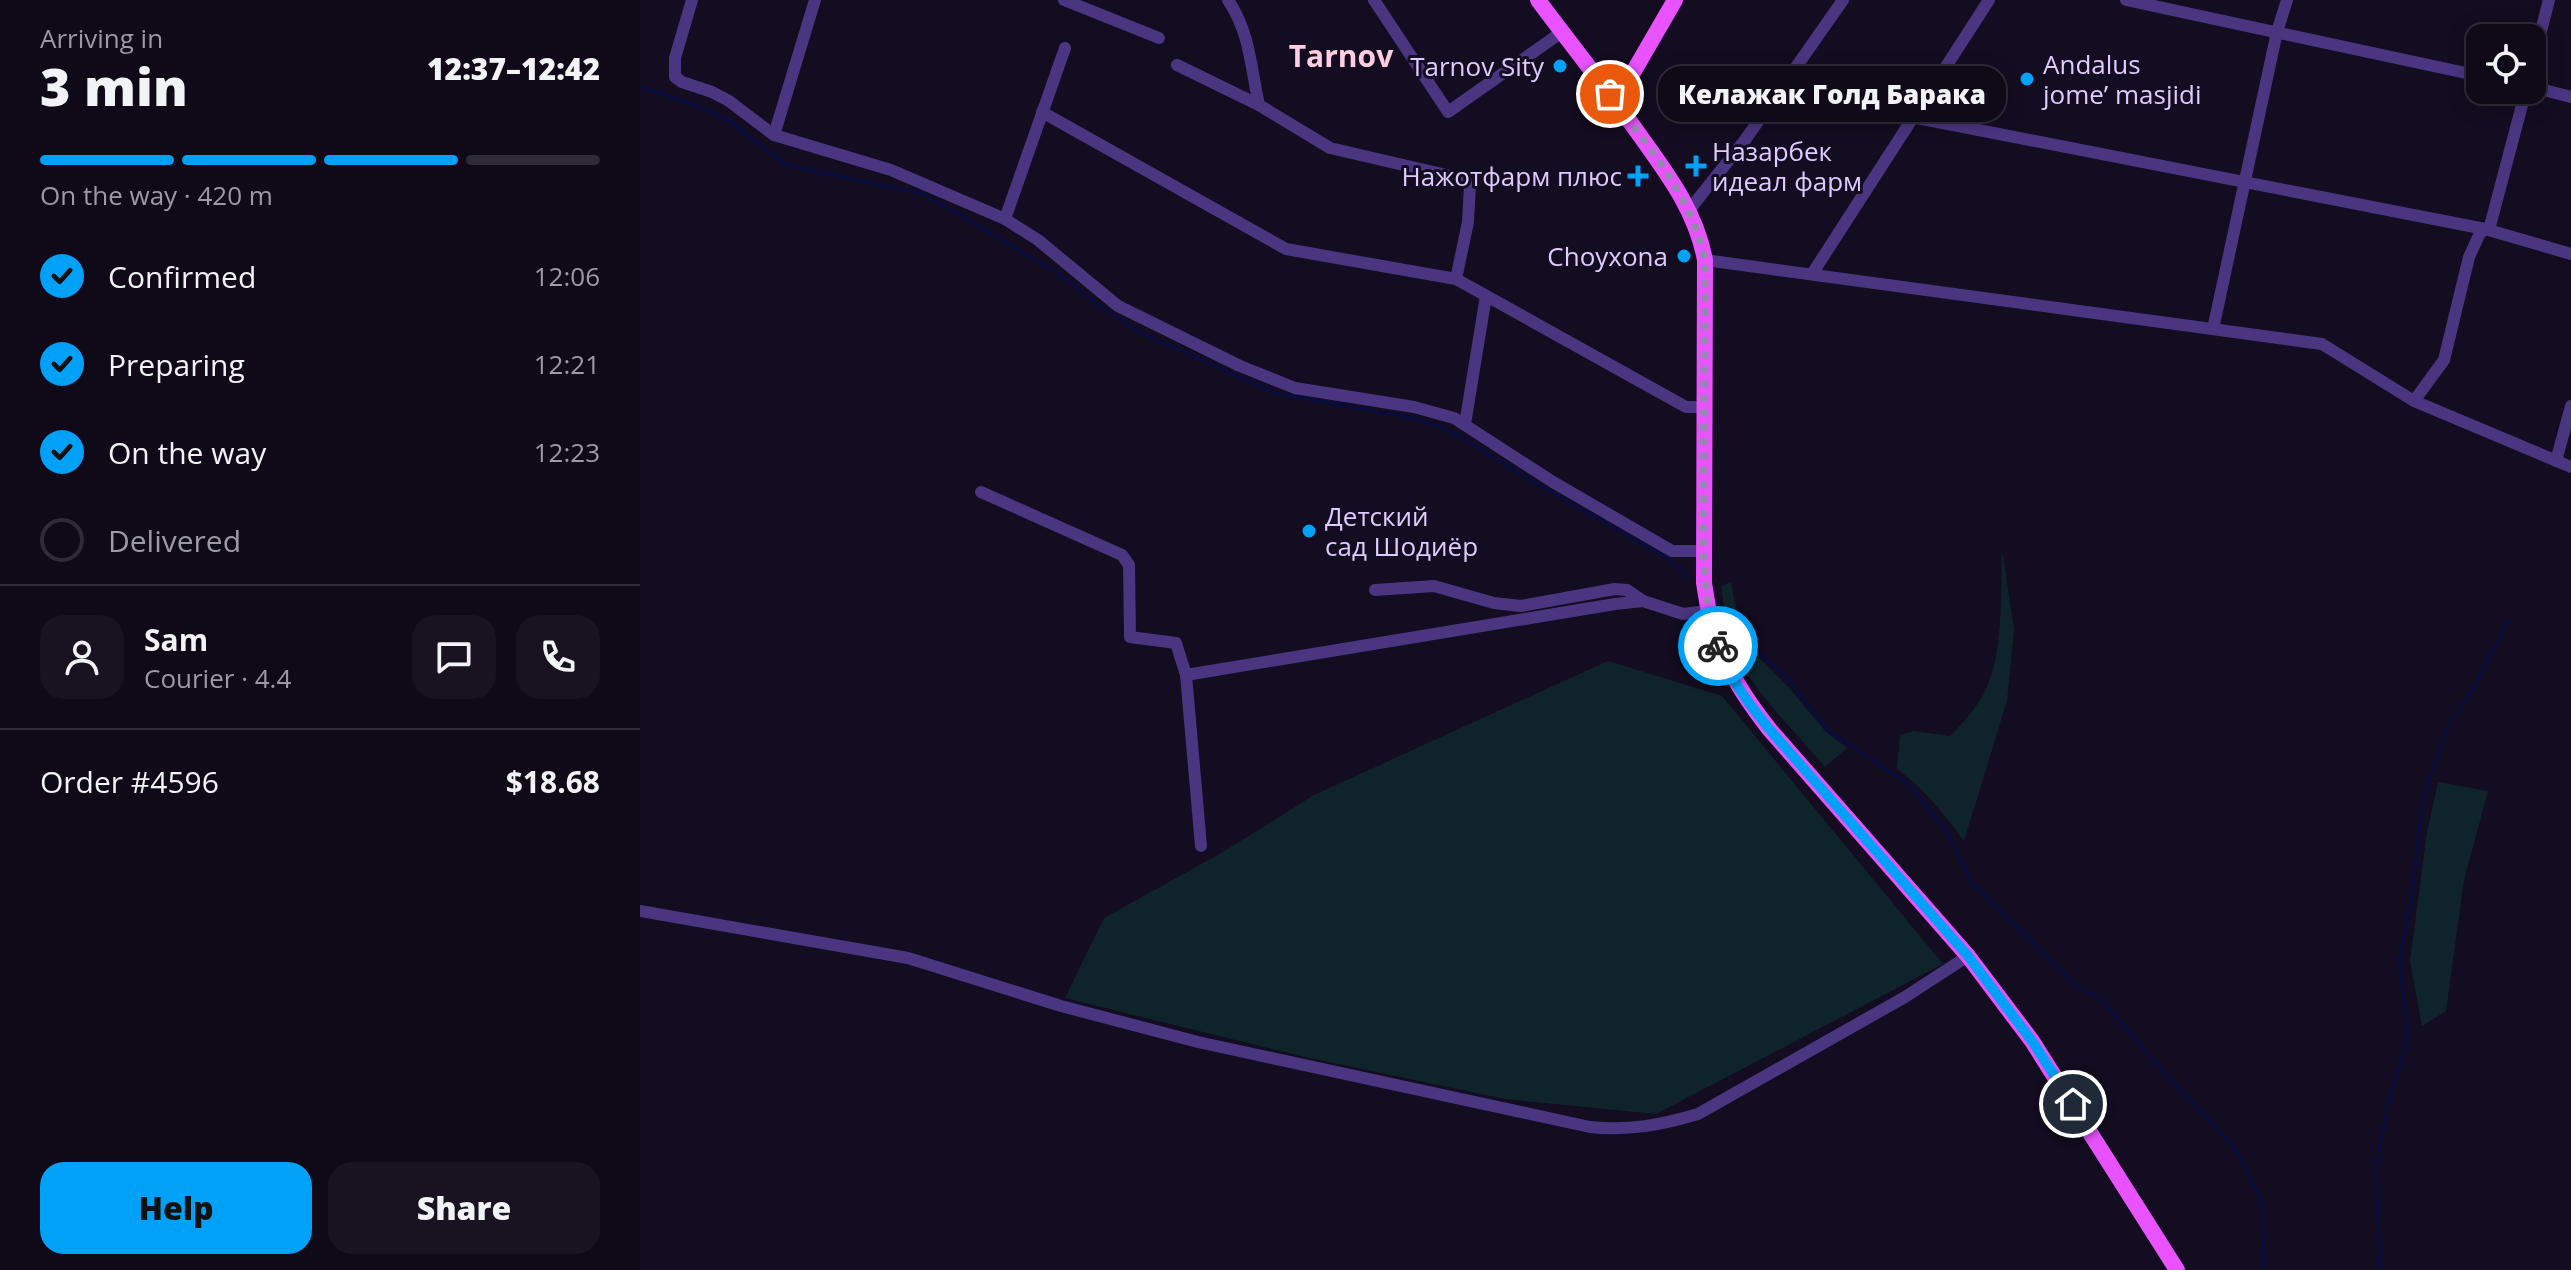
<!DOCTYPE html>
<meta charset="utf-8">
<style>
:root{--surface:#0f0918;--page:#181221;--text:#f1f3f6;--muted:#9b9aa2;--line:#2f2a37;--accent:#00a1f6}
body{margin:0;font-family:"Open Sans",sans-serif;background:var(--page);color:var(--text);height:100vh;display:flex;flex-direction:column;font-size:30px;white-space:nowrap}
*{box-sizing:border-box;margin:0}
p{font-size:26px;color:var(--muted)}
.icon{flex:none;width:44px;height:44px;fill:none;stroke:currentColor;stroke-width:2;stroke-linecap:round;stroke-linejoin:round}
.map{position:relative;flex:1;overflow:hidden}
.drawer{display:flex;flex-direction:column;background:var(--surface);width:640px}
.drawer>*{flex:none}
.tools{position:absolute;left:1826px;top:24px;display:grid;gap:16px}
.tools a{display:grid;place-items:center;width:80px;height:80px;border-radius:16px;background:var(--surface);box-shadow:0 4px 20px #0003,0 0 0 2px var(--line);font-size:40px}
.pin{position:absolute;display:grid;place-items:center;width:68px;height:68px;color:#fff;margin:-34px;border:4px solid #fff;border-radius:50%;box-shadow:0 2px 8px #0007}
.courier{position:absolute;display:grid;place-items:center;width:80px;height:80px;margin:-40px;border:6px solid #00a1f6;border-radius:50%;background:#fff;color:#222;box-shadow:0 2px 10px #0007}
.bubble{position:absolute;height:56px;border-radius:24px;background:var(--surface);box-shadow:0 4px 20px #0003,0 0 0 2px var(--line);font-size:26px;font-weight:800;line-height:56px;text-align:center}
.headline em{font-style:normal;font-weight:800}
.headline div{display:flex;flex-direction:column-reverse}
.headline{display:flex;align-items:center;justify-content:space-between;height:136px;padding:0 40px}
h1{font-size:52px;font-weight:800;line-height:60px}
.bar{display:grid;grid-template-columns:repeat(4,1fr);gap:12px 8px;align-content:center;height:96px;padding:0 40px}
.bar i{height:10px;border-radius:6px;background:var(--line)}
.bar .on{background:var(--accent)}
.bar p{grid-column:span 4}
.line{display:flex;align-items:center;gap:20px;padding:0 40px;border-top:2px solid var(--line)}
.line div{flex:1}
.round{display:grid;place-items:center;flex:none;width:84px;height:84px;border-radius:24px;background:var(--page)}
ol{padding:0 40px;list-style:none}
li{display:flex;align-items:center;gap:24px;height:88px}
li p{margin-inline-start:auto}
li .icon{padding:8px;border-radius:50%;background:var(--accent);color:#111;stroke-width:4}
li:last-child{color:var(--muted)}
li i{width:44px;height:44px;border:4px solid var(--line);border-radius:50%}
.action{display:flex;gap:16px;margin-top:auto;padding:16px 40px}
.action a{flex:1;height:92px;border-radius:24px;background:var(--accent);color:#111;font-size:32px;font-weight:800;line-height:92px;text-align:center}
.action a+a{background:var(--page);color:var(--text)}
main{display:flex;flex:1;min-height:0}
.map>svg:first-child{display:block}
</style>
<main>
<section class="drawer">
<div class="headline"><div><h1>3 min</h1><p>Arriving in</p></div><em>12:37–12:42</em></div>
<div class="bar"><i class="on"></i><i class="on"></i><i class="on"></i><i></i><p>On the way · 420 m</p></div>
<ol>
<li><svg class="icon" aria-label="check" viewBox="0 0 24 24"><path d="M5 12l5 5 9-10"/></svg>Confirmed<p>12:06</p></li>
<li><svg class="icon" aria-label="check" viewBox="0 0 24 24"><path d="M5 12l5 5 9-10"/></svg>Preparing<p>12:21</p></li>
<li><svg class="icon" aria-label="check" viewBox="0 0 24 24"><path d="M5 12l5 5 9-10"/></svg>On the way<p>12:23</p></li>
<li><i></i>Delivered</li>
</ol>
<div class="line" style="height:144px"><a class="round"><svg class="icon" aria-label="person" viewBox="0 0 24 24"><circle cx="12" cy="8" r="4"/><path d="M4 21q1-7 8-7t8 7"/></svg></a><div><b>Sam</b><p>Courier · 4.4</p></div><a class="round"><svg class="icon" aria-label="chat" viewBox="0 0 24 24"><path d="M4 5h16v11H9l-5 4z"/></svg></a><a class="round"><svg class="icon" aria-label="phone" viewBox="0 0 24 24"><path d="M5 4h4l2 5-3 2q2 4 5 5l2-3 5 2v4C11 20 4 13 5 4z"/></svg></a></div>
<div class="line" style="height:104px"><div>Order #4596</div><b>$18.68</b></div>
<div class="action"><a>Help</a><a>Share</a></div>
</section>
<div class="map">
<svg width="1931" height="1270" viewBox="0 0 1931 1270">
<rect width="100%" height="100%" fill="#140c20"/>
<g fill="#0f242a">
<path d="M 1362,549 L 1374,630 L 1367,701 L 1324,841 C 1303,813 1285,789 1257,769 L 1260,735 L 1273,731 L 1310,736 C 1322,724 1333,712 1342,697 C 1365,658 1360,594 1362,549 Z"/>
<path d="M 1091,582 L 1102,641 L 1150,689 L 1186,732 L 1207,748 L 1185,767 C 1157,734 1109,687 1093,648 C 1086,628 1084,606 1081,586 Z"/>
<path d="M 968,661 L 1082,696 L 1303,964 L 1016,1114 L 865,1099 L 660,1056 L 425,998 L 464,918 L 583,852 L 674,795 Z"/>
<path d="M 1798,782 L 1848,791 L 1824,880 L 1806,1011 L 1782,1026 L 1770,961 L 1787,832 Z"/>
</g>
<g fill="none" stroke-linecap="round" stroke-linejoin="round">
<g stroke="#070d3e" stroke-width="3">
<path d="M 0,86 L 49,103 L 88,120 L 146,165 L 284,194 L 416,272 L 460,306 L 501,333 L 635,393 L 773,418 C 813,427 842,451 877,472 C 926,502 977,529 1027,558 L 1049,577"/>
<path d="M 1931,445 L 1931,444"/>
<path d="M 1077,600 L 1102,637 L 1145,676 L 1188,730 L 1268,784 L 1305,829 L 1332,883 L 1440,989 L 1461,999 L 1516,1064 L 1596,1149 L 1622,1202 L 1624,1270"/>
<path d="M 1740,1270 L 1736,1166 L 1750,1096 L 1765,1049 L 1768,1032 L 1759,960 L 1771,902 L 1783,798 L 1805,732 L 1836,684 L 1868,621"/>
</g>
<g stroke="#4a3581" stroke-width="12">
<path d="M 52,0 L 35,58 L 35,77 L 42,82 L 72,92 L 89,101 L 134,135 L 251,170 L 365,219 L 398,240 L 478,306 L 600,366 L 655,388 L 774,407 L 814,418 L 913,482 L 1032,551 L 1063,551"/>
<path d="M 424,0 L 519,38"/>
<path d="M 588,0 C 610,32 611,69 619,105"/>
<path d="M 734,0 L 808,112 L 922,32"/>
<path d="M 1486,0 L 1840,76"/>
<path d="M 537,65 L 619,105 L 690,148 L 815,177 L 830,185 L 828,222 L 816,279"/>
<path d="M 1892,66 L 1909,0"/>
<path d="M 1892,87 L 1931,97"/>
<path d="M 402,112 L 646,249 L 816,279 L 1046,407 L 1064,407"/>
<path d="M 1272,117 L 1845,229 L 1931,254"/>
<path d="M 134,135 L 175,0"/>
<path d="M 1050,209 L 1105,140 L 1203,0"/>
<path d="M 365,219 L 425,48"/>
<path d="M 1065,260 L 1682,344 L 1774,401 L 1931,467"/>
<path d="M 1172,274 L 1349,0"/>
<path d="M 1573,329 L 1637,32 L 1647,0"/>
<path d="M 1774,401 L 1804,360 L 1829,257 L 1840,233 L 1850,226 L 1886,90"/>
<path d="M 825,424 L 846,296"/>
<path d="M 1916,461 L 1931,406"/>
<path d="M 341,492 L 482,555 L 489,565 L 490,637 L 536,643 L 546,675 L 561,846"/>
<path d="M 735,590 L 794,586 L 854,603 L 881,606 L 975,589 L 987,590 L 1003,601"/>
<path d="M 546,675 L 975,604 L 1003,601 L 1043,614 L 1068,611"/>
<path d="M 0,911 L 268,958 L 421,1006 L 558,1042 L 950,1127 C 989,1131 1021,1125 1058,1114 L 1265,997 L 1328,956"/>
</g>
<g stroke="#e952ff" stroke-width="16">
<path d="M 898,0 C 932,46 968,90 1001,137 C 1029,176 1056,212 1065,260 L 1064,583 C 1072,644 1092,682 1130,730 L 1328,956 L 1392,1041 L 1537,1270"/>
<path d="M 970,94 L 991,76 L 1035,0"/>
</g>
</g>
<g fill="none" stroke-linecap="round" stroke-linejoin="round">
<path stroke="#9788b1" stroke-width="8" stroke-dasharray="0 14.4" d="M 970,94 C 1007,146 1052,196 1065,260 L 1063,551 L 1068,611 L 1078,646"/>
<path stroke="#00a1f6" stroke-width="10" d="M 1078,646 C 1089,678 1109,704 1130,730 L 1328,956 L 1392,1041 L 1433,1104"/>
</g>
<g fill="#00a1f6" stroke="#140c20" stroke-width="3">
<circle cx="920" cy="66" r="8"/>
<circle cx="1387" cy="79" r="8"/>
<path d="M1052 154h8v8h8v8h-8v8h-8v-8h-8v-8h8z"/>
<path d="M994 164h8v8h8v8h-8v8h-8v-8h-8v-8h8z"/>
<circle cx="1044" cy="256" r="8"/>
<circle cx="669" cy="531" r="8"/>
</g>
<g text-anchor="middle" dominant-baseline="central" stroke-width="6" stroke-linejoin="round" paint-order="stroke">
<g font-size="26" fill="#decbff" stroke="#140c20" text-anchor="start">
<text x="1403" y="64">Andalus<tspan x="1403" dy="30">jome’ masjidi</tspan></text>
<text x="904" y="66" text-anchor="end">Tarnov Sity</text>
<text x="1072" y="151">Назарбек<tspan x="1072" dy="30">идеал фарм</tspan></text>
<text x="982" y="176" text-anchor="end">Нажотфарм плюс</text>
<text x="1028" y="256" text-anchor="end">Choyxona</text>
<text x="685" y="516">Детский<tspan x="685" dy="30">сад Шодиёр</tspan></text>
</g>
<g font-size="30" font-weight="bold" fill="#ffcde0" stroke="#140c20">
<text x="701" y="55">Tarnov</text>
</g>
</g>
</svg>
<div class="tools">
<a><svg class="icon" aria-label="locate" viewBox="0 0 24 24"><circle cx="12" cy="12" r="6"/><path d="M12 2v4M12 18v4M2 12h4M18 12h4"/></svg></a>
</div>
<div class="pin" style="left:970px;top:94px;background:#ea580c"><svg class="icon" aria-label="bag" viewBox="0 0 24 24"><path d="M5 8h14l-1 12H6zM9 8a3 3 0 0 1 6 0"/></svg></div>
<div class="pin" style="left:1433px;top:1104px;background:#1f2937"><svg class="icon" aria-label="home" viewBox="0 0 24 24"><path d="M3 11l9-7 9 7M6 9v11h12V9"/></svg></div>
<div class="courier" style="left:1078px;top:646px"><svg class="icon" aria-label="bike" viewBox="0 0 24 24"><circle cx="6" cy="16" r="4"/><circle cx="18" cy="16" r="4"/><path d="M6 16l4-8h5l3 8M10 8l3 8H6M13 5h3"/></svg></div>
<div class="bubble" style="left:1018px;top:66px;width:348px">Келажак Голд Барака</div>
</div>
</main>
